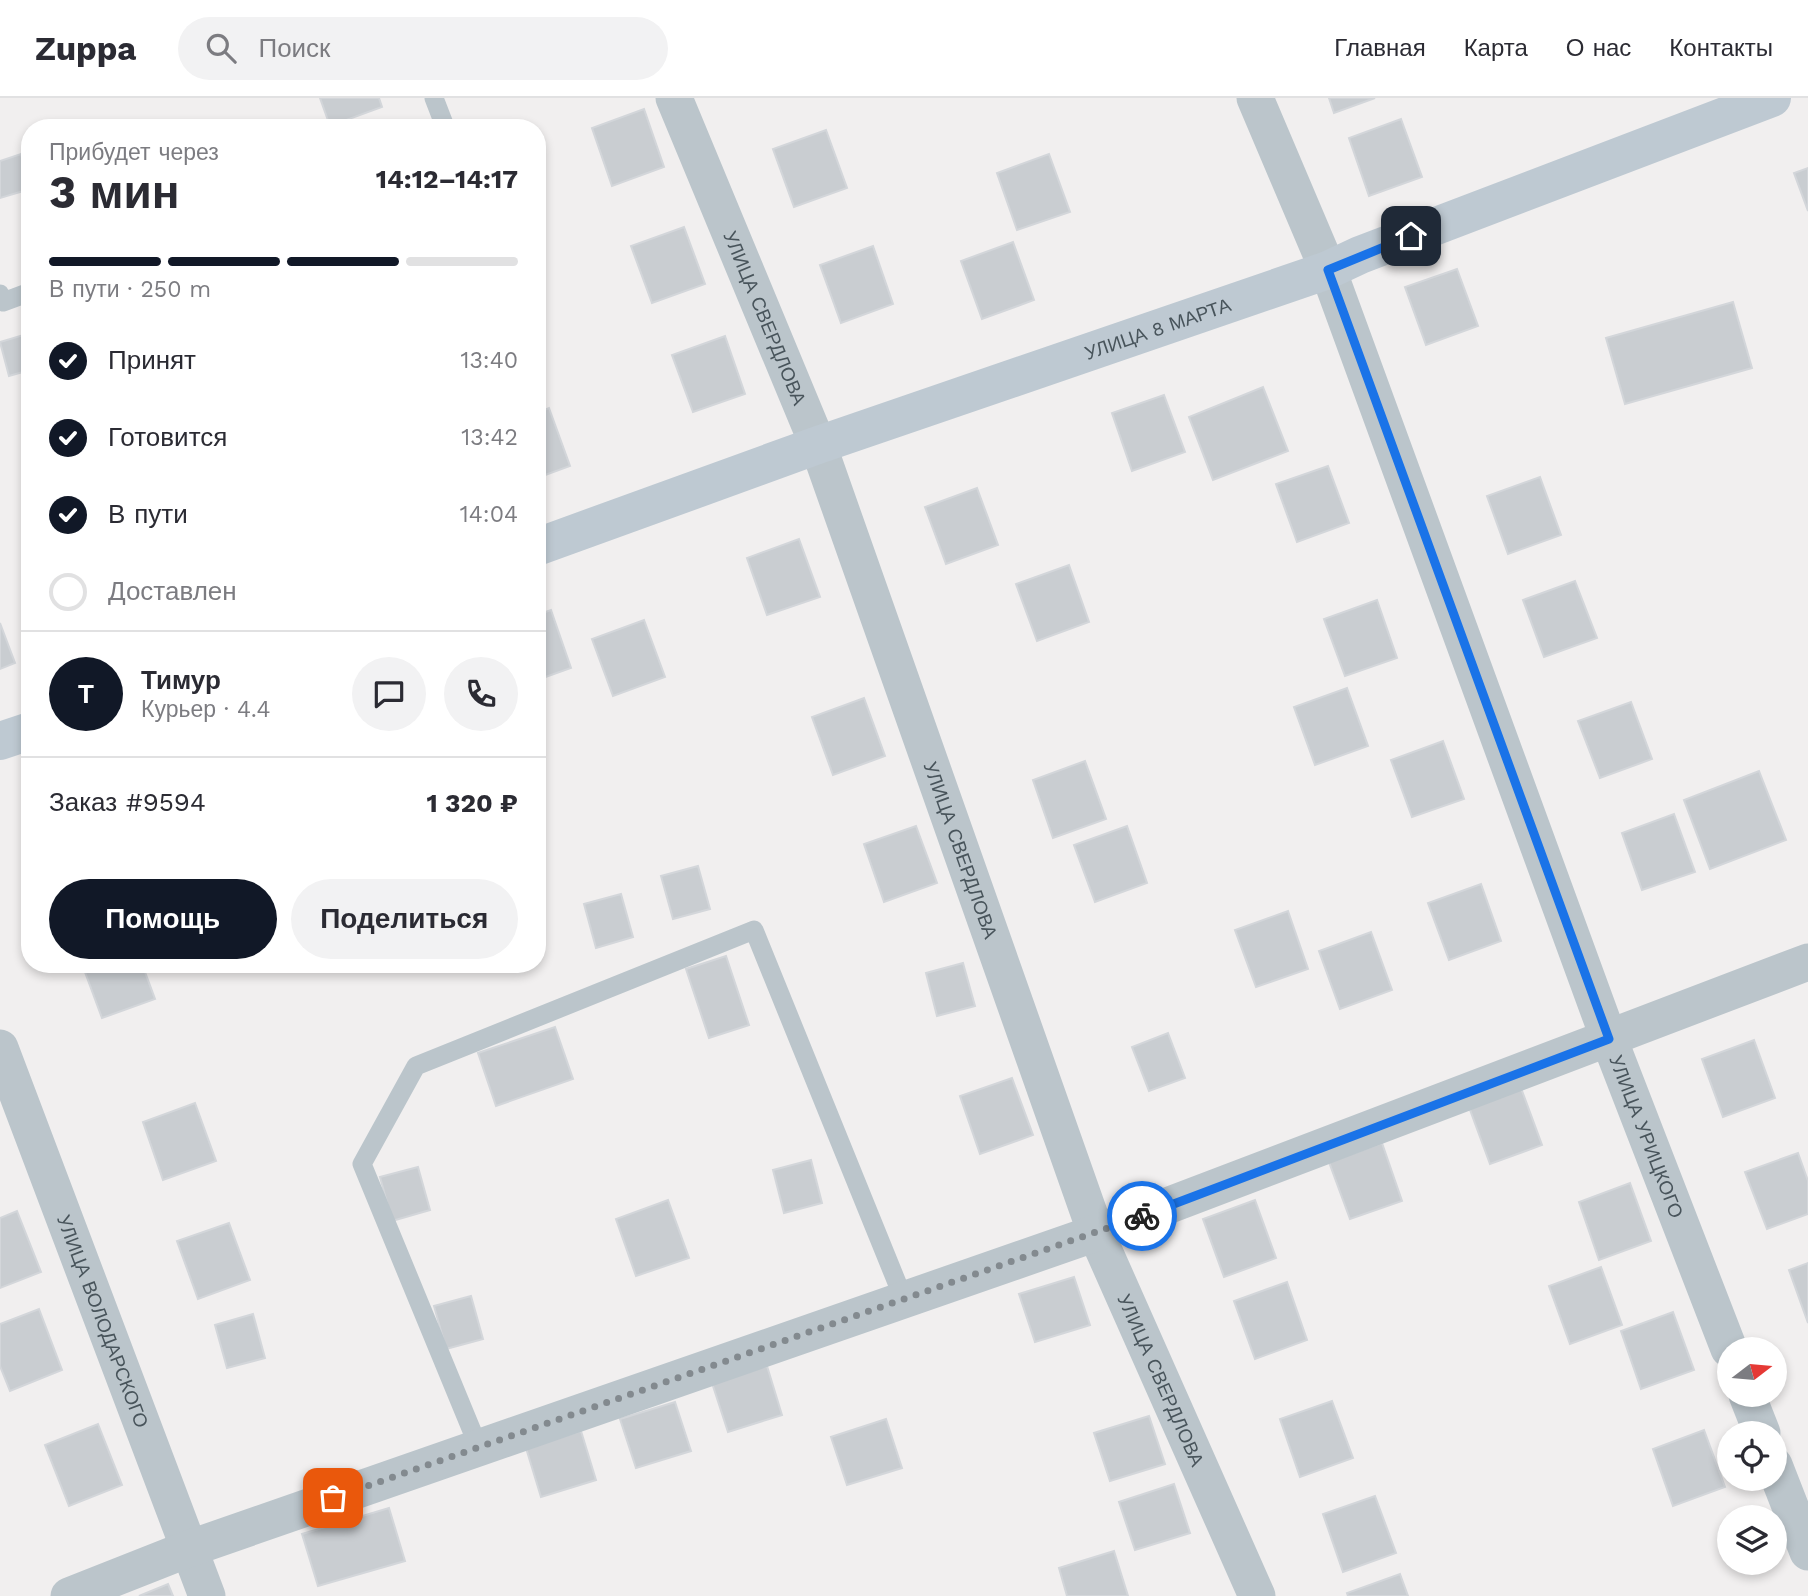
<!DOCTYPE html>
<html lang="ru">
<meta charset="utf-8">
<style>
:root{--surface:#fff;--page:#f2f2f3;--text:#2b2b33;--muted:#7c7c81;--line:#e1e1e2;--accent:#111827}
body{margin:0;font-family:"Work Sans",sans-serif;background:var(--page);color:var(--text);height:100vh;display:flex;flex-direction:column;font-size:26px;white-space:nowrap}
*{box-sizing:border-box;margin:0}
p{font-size:23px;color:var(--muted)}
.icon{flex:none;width:38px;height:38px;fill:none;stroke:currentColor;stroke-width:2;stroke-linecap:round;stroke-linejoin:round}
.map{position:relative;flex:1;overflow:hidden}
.drawer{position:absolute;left:21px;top:21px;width:525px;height:854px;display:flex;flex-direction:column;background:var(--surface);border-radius:28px;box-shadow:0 4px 10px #0003}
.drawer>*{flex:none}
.needle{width:46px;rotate:74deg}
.fabs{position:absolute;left:1717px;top:1239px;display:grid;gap:14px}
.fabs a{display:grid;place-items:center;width:70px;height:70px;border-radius:50%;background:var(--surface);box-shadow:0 4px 10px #0003;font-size:35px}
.pin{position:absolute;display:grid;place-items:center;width:60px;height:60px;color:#fff;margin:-30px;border-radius:14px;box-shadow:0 4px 10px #0006}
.courier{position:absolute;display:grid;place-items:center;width:70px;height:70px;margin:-35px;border:5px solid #1a73e8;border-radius:50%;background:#fff;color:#222;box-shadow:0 2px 9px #0007}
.headline em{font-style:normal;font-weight:700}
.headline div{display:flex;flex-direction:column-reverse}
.headline{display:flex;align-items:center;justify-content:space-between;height:119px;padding:0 28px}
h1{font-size:46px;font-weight:700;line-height:52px}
.bar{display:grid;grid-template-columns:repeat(4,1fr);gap:10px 7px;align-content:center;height:84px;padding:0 28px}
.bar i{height:9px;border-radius:5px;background:var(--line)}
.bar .selected{background:var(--accent)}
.bar p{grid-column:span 4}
.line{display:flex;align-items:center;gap:18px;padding:0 28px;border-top:2px solid var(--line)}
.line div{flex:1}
.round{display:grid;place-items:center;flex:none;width:74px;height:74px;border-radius:37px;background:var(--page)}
ol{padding:0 28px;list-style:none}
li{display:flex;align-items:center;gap:21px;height:77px}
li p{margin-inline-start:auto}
li .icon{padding:7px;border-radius:50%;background:var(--accent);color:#fff;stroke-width:4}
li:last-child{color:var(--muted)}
li i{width:38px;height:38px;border:4px solid var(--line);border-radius:50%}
.button{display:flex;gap:14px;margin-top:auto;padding:14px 28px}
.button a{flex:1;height:80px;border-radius:42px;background:var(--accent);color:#fff;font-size:28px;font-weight:700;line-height:80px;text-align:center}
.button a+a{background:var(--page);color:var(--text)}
header{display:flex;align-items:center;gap:42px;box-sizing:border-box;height:98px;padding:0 35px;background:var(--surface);border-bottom:2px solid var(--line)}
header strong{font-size:33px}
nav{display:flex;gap:38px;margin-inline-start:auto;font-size:24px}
.search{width:490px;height:63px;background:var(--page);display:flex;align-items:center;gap:18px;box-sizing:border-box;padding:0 24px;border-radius:38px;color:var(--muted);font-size:26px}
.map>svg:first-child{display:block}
</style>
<header>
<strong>Zuppa</strong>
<div class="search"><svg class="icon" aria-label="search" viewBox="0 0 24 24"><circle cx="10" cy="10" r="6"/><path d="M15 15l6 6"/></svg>Поиск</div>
<nav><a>Главная</a><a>Карта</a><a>О нас</a><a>Контакты</a></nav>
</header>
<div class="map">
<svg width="1808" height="1498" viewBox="0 0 1808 1498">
<rect width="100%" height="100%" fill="#f1efef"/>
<g fill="#c9cdd1" stroke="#d3d6da" stroke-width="2">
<path d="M 320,0 L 379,0 L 382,9 L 330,28 Z"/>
<path d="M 1329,0 L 1375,0 L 1334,15 Z"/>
<path d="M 644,11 L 664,69 L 612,88 L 592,30 Z"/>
<path d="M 1401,21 L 1422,79 L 1369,98 L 1349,40 Z"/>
<path d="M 826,32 L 847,90 L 794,109 L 773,51 Z"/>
<path d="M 21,56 L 30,91 L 0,100 L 0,63 Z"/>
<path d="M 1049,56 L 1070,114 L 1017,132 L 997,75 Z"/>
<path d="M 1808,70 L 1808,113 L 1794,75 Z"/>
<path d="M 684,129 L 705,186 L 652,205 L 631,148 Z"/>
<path d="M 1013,144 L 1034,202 L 982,221 L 961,163 Z"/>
<path d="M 873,148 L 893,206 L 841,225 L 820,167 Z"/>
<path d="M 1457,171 L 1478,228 L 1426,247 L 1405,189 Z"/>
<path d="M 1733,204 L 1752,270 L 1625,306 L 1606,240 Z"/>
<path d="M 30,235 L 30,272 L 9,278 L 0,244 Z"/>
<path d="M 725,238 L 745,296 L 693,314 L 672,257 Z"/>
<path d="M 1263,289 L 1288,353 L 1213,382 L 1189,319 Z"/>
<path d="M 1164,297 L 1185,354 L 1132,373 L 1112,315 Z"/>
<path d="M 549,310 L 570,368 L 537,380 L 537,315 Z"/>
<path d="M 1328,368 L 1349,425 L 1297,444 L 1276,386 Z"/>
<path d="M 1540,379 L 1561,437 L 1508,456 L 1487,398 Z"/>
<path d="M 977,390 L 998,447 L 946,466 L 925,409 Z"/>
<path d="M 799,441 L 820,499 L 767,517 L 747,460 Z"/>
<path d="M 1069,467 L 1089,524 L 1037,543 L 1016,486 Z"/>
<path d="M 1575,483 L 1597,540 L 1544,559 L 1523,502 Z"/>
<path d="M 1377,502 L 1397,560 L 1345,578 L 1324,521 Z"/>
<path d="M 551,512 L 571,570 L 537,582 L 537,517 Z"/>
<path d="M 644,522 L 665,579 L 613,598 L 592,541 Z"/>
<path d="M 0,525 L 15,565 L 0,571 Z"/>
<path d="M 1347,590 L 1368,648 L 1315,667 L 1294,609 Z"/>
<path d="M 864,600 L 885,658 L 833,677 L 812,619 Z"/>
<path d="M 1631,604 L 1652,661 L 1600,680 L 1578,623 Z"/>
<path d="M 1443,643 L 1464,701 L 1412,719 L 1391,662 Z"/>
<path d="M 1085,663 L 1106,721 L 1053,740 L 1033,682 Z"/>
<path d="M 1759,673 L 1786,742 L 1710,771 L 1684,702 Z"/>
<path d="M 1674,716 L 1695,774 L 1642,792 L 1622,735 Z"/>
<path d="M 916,728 L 937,785 L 884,804 L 864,746 Z"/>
<path d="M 1127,728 L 1147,785 L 1095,804 L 1074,747 Z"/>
<path d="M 698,768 L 710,811 L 673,821 L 661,778 Z"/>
<path d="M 1481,786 L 1501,843 L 1449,862 L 1428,805 Z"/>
<path d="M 621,796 L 633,839 L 596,850 L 584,806 Z"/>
<path d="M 1288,813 L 1308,871 L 1256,889 L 1235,832 Z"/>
<path d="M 1371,834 L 1392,892 L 1340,911 L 1319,853 Z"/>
<path d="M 726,858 L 749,927 L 709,940 L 686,871 Z"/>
<path d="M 963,865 L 975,908 L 937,918 L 926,875 Z"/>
<path d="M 82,866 L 142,866 L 155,901 L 102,920 Z"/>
<path d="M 555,929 L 573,981 L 496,1008 L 478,955 Z"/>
<path d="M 1168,935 L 1185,980 L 1149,993 L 1132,949 Z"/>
<path d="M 1754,942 L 1775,1000 L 1723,1019 L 1702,961 Z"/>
<path d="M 1012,980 L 1033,1037 L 980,1056 L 960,998 Z"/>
<path d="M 1521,990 L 1542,1047 L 1490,1066 L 1469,1009 Z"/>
<path d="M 195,1005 L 216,1063 L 163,1082 L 143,1024 Z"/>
<path d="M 1382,1045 L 1402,1103 L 1350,1121 L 1329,1064 Z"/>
<path d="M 1798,1055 L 1808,1083 L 1808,1116 L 1767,1131 L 1745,1074 Z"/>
<path d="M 811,1062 L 822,1105 L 784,1115 L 773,1072 Z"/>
<path d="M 418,1069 L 430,1112 L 392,1123 L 380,1079 Z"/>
<path d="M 1630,1085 L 1651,1143 L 1599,1162 L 1579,1104 Z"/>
<path d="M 668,1102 L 689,1160 L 636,1178 L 616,1121 Z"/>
<path d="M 1255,1102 L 1276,1160 L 1224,1179 L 1203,1121 Z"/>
<path d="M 17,1113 L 41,1174 L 0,1190 L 0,1120 Z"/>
<path d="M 229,1125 L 250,1182 L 198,1201 L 177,1143 Z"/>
<path d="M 1808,1165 L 1808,1225 L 1789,1172 Z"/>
<path d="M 1601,1169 L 1622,1227 L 1570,1246 L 1549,1188 Z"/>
<path d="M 1074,1179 L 1090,1227 L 1035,1244 L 1019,1196 Z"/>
<path d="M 1287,1184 L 1307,1242 L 1255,1261 L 1234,1203 Z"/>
<path d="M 471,1198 L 483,1241 L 446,1251 L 434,1208 Z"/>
<path d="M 39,1211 L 62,1272 L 10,1293 L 0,1268 L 0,1226 Z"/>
<path d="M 1673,1214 L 1694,1272 L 1641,1291 L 1621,1233 Z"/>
<path d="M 253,1216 L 265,1260 L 227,1270 L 215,1227 Z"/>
<path d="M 767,1268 L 782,1317 L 728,1334 L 712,1285 Z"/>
<path d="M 1332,1303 L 1353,1360 L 1300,1379 L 1280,1321 Z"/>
<path d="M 675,1304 L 691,1353 L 636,1370 L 620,1321 Z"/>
<path d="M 1149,1318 L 1165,1366 L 1110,1383 L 1094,1335 Z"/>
<path d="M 886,1321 L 902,1370 L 847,1387 L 831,1339 Z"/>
<path d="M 98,1326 L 122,1387 L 69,1408 L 45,1347 Z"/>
<path d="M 1704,1332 L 1725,1389 L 1673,1408 L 1653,1351 Z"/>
<path d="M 581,1333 L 596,1382 L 541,1399 L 526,1350 Z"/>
<path d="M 1174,1386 L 1190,1435 L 1135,1452 L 1119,1404 Z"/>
<path d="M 1375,1398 L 1396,1455 L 1343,1474 L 1323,1416 Z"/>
<path d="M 389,1410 L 405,1463 L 318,1488 L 302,1436 Z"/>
<path d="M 1114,1453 L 1128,1498 L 1067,1498 L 1059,1470 Z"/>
<path d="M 1400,1476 L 1408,1498 L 1348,1498 L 1347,1495 Z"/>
<path d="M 168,1486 L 173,1498 L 139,1498 Z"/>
</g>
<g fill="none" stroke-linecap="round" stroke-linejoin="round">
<g stroke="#bbc5cb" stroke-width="19">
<path d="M 434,0 L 444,26 L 436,30"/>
<path d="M 0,196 L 3,204 L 30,194"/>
<path d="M 479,1350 L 362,1066 L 416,968 L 754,832 L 904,1202"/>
</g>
<g stroke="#bbc5cb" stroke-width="37">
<path id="s1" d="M 674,0 L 818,347 L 1096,1135 L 1257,1498"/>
<path id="s2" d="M 1255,0 L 1328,172 L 1609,941 L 1729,1251"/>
<path id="s3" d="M 0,950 L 207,1498"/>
<path d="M 1747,1297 L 1762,1335"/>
<path d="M 1774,1367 L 1808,1454"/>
<path d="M 69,1498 L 188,1451 L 1096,1135 L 1808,864"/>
</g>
<g stroke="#bec9d2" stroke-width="38">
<path id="s4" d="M 537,449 L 818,347 L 1328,172 L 1360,157 L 1772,0"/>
<path d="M 0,643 L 30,633"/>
</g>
</g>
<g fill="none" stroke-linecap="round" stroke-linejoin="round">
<path stroke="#838a8f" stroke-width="7" stroke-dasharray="0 12.6" d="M 333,1400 L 1142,1118"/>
<path stroke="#1a73e8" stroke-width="9" d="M 1142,1118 L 1609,941 L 1328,172 L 1411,138"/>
</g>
<g text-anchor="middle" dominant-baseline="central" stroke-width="5" stroke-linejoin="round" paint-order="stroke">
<g font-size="19" fill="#48545b" stroke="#fff">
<text stroke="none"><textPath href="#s1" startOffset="238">УЛИЦА СВЕРДЛОВА</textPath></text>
<text stroke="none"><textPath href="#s4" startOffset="658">УЛИЦА 8 МАРТА</textPath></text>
<text stroke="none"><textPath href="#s1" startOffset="805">УЛИЦА СВЕРДЛОВА</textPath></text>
<text stroke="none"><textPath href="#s2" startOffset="1110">УЛИЦА УРИЦКОГО</textPath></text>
<text stroke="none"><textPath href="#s3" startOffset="292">УЛИЦА ВОЛОДАРСКОГО</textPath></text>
<text stroke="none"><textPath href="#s1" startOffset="1372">УЛИЦА СВЕРДЛОВА</textPath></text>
</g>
</g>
</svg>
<div class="fabs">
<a><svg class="needle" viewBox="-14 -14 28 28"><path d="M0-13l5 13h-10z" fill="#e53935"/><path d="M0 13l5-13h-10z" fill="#7c7c81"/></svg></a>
<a><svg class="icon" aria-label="locate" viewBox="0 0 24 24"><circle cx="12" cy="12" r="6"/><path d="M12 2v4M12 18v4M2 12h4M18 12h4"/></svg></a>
<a><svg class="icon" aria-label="layers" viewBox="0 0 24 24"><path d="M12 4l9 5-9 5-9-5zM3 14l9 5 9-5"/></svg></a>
</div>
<div class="pin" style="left:333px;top:1400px;background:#ea580c"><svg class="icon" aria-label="bag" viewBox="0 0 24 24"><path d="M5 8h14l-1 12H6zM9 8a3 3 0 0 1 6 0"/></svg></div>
<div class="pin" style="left:1411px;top:138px;background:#1f2937"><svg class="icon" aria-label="home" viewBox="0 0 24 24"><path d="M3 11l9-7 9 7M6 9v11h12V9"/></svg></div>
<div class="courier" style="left:1142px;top:1118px"><svg class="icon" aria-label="bike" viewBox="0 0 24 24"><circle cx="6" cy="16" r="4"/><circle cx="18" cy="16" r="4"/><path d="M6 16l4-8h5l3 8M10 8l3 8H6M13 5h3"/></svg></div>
<section class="drawer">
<div class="headline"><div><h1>3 мин</h1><p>Прибудет через</p></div><em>14:12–14:17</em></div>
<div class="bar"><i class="selected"></i><i class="selected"></i><i class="selected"></i><i></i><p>В пути · 250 m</p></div>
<ol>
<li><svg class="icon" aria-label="check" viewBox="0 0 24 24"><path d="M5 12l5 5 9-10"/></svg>Принят<p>13:40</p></li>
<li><svg class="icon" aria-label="check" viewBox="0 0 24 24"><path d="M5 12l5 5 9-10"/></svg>Готовится<p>13:42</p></li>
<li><svg class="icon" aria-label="check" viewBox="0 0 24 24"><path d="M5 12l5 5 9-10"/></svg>В пути<p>14:04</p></li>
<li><i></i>Доставлен</li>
</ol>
<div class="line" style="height:126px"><b class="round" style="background:var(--accent);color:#fff">Т</b><div><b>Тимур</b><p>Курьер · 4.4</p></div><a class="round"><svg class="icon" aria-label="chat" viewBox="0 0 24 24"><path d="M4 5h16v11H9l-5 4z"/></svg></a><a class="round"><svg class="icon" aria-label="phone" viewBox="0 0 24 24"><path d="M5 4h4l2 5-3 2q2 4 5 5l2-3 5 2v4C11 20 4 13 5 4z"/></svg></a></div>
<div class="line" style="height:91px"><div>Заказ #9594</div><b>1 320 ₽</b></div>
<div class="button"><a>Помощь</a><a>Поделиться</a></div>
</section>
</div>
